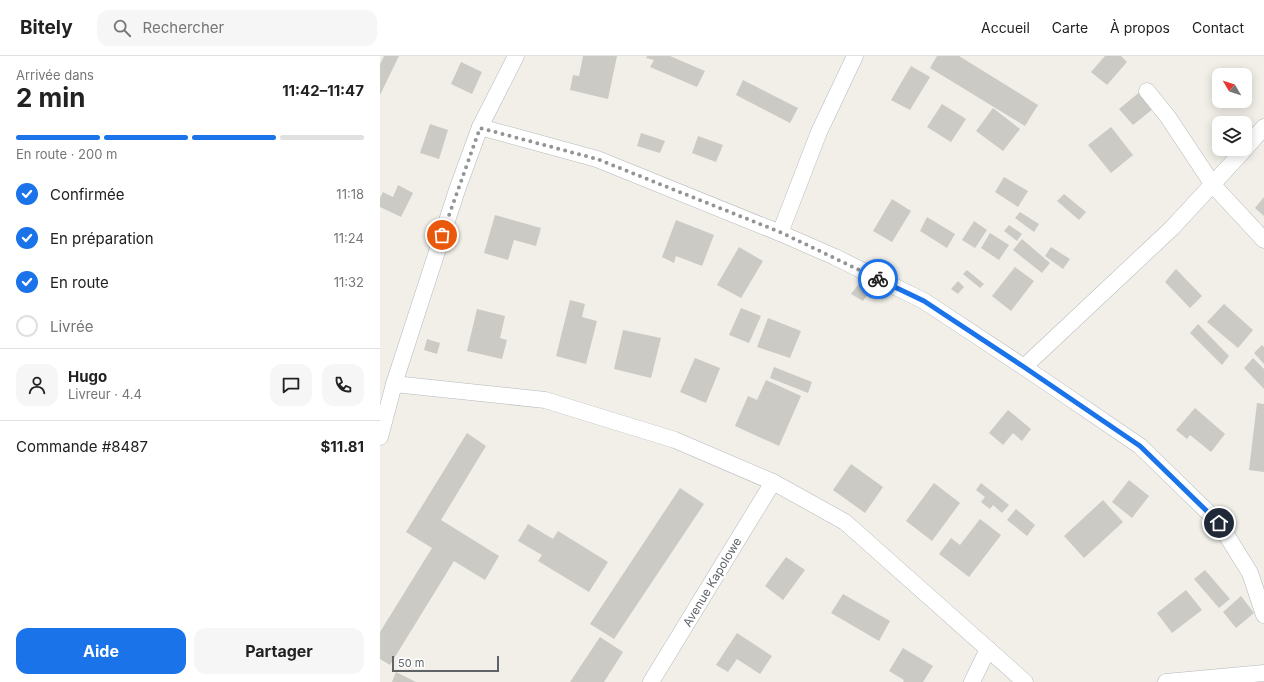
<!DOCTYPE html>
<html lang="fr">
<meta charset="utf-8">
<style>
:root{--surface:#fff;--page:#f6f6f6;--text:#222;--muted:#767676;--line:#e0e0e0;--accent:#1a73e8}
body{margin:0;font-family:Inter,sans-serif;background:var(--page);color:var(--text);height:100vh;display:flex;flex-direction:column;font-size:15px;white-space:nowrap}
*{box-sizing:border-box;margin:0}
p{font-size:13px;color:var(--muted)}
.icon{flex:none;width:22px;height:22px;fill:none;stroke:currentColor;stroke-width:2;stroke-linecap:round;stroke-linejoin:round}
.map{position:relative;flex:1;overflow:hidden}
.details{display:flex;flex-direction:column;background:var(--surface);width:380px}
.details>*{flex:none}
.needle{width:26px;rotate:309deg}
.fabs{position:absolute;left:832px;top:12px;display:grid;gap:8px}
.fabs a{display:grid;place-items:center;width:40px;height:40px;border-radius:8px;background:var(--surface);box-shadow:0 2px 10px #0003;font-size:20px}
.scale{position:absolute;left:12px;bottom:10px;width:107px;box-sizing:border-box;padding-left:4px;border:2px solid #5f6368;border-top:0;font-size:11px;line-height:14px;white-space:nowrap;color:#5f6368;-webkit-text-stroke:3px #fff;paint-order:stroke}
.pin{position:absolute;display:grid;place-items:center;width:34px;height:34px;color:#fff;margin:-17px;border:2px solid #fff;border-radius:50%;box-shadow:0 1px 4px #0007}
.courier{position:absolute;display:grid;place-items:center;width:40px;height:40px;margin:-20px;border:3px solid #1a73e8;border-radius:50%;background:#fff;color:#222;box-shadow:0 1px 5px #0007}
.headline em{font-style:normal;font-weight:700}
.headline div{display:flex;flex-direction:column-reverse}
.headline{display:flex;align-items:center;justify-content:space-between;height:68px;padding:0 16px}
h1{font-size:26px;font-weight:700;line-height:30px}
.bar{display:grid;grid-template-columns:repeat(4,1fr);gap:6px 4px;align-content:center;height:48px;padding:0 16px}
.bar i{height:5px;border-radius:3px;background:var(--line)}
.bar .active{background:var(--accent)}
.bar p{grid-column:span 4}
.line{display:flex;align-items:center;gap:10px;padding:0 16px;border-top:1px solid var(--line)}
.line div{flex:1}
.round{display:grid;place-items:center;flex:none;width:42px;height:42px;border-radius:12px;background:var(--page)}
ol{padding:0 16px;list-style:none}
li{display:flex;align-items:center;gap:12px;height:44px}
li p{margin-inline-start:auto}
li .icon{padding:4px;border-radius:50%;background:var(--accent);color:#fff;stroke-width:4}
li:last-child{color:var(--muted)}
li i{width:22px;height:22px;border:2px solid var(--line);border-radius:50%}
.primary-button{display:flex;gap:8px;margin-top:auto;padding:8px 16px}
.primary-button a{flex:1;height:46px;border-radius:12px;background:var(--accent);color:#fff;font-size:16px;font-weight:700;line-height:46px;text-align:center}
.primary-button a+a{background:var(--page);color:var(--text)}
header{display:flex;align-items:center;gap:24px;box-sizing:border-box;height:56px;padding:0 20px;background:var(--surface);border-bottom:1px solid var(--line)}
header strong{font-size:19px}
nav{display:flex;gap:22px;margin-inline-start:auto;font-size:14px}
.search{width:280px;height:36px;background:var(--page);display:flex;align-items:center;gap:10px;box-sizing:border-box;padding:0 14px;border-radius:12px;color:var(--muted);font-size:15px}
main{display:flex;flex:1;min-height:0}
.map>svg:first-child{display:block}
</style>
<header>
<strong>Bitely</strong>
<div class="search"><svg class="icon" aria-label="search" viewBox="0 0 24 24"><circle cx="10" cy="10" r="6"/><path d="M15 15l6 6"/></svg>Rechercher</div>
<nav><a>Accueil</a><a>Carte</a><a>À propos</a><a>Contact</a></nav>
</header>
<main>
<section class="details">
<div class="headline"><div><h1>2 min</h1><p>Arrivée dans</p></div><em>11:42–11:47</em></div>
<div class="bar"><i class="active"></i><i class="active"></i><i class="active"></i><i></i><p>En route · 200 m</p></div>
<ol>
<li><svg class="icon" aria-label="check" viewBox="0 0 24 24"><path d="M5 12l5 5 9-10"/></svg>Confirmée<p>11:18</p></li>
<li><svg class="icon" aria-label="check" viewBox="0 0 24 24"><path d="M5 12l5 5 9-10"/></svg>En préparation<p>11:24</p></li>
<li><svg class="icon" aria-label="check" viewBox="0 0 24 24"><path d="M5 12l5 5 9-10"/></svg>En route<p>11:32</p></li>
<li><i></i>Livrée</li>
</ol>
<div class="line" style="height:72px"><a class="round"><svg class="icon" aria-label="person" viewBox="0 0 24 24"><circle cx="12" cy="8" r="4"/><path d="M4 21q1-7 8-7t8 7"/></svg></a><div><b>Hugo</b><p>Livreur · 4.4</p></div><a class="round"><svg class="icon" aria-label="chat" viewBox="0 0 24 24"><path d="M4 5h16v11H9l-5 4z"/></svg></a><a class="round"><svg class="icon" aria-label="phone" viewBox="0 0 24 24"><path d="M5 4h4l2 5-3 2q2 4 5 5l2-3 5 2v4C11 20 4 13 5 4z"/></svg></a></div>
<div class="line" style="height:52px"><div>Commande #8487</div><b>$11.81</b></div>
<div class="primary-button"><a>Aide</a><a>Partager</a></div>
</section>
<div class="map">
<svg width="884" height="626" viewBox="0 0 884 626">
<rect width="100%" height="100%" fill="#f1efe8"/>
<g fill="#cccac5">
<path d="M 4,0 L 19,0 L 0,39 L 0,8 Z"/>
<path d="M 203,0 L 237,0 L 228,43 L 190,34 L 193,19 L 199,20 Z"/>
<path d="M 267,0 L 290,0 L 325,15 L 317,31 L 270,11 L 274,4 L 266,2 Z"/>
<path d="M 557,0 L 579,0 L 658,49 L 645,70 L 550,12 Z"/>
<path d="M 725,0 L 741,0 L 747,6 L 727,29 L 711,16 Z"/>
<path d="M 81,6 L 102,16 L 92,38 L 71,28 Z"/>
<path d="M 531,10 L 550,21 L 530,54 L 511,44 Z"/>
<path d="M 363,24 L 418,52 L 410,67 L 356,39 Z"/>
<path d="M 761,35 L 774,52 L 753,69 L 739,53 Z"/>
<path d="M 562,48 L 586,63 L 571,86 L 547,71 Z"/>
<path d="M 613,52 L 640,73 L 623,95 L 596,75 Z"/>
<path d="M 50,68 L 68,74 L 59,103 L 40,97 Z"/>
<path d="M 731,71 L 753,99 L 731,117 L 708,89 Z"/>
<path d="M 261,77 L 285,85 L 280,97 L 257,90 Z"/>
<path d="M 318,80 L 343,89 L 336,106 L 312,97 Z"/>
<path d="M 624,121 L 648,135 L 638,151 L 615,136 Z"/>
<path d="M 18,129 L 33,137 L 21,161 L 0,151 L 0,142 L 3,136 L 13,141 Z"/>
<path d="M 684,138 L 706,156 L 699,164 L 677,145 Z"/>
<path d="M 884,141 L 884,160 L 875,152 Z"/>
<path d="M 512,143 L 531,155 L 512,186 L 493,175 Z"/>
<path d="M 640,156 L 659,168 L 654,176 L 635,162 Z"/>
<path d="M 115,159 L 161,172 L 156,190 L 134,184 L 128,204 L 104,197 Z"/>
<path d="M 547,161 L 575,178 L 567,192 L 540,175 Z"/>
<path d="M 296,164 L 334,179 L 322,210 L 296,200 L 294,207 L 282,201 Z"/>
<path d="M 594,165 L 607,174 L 595,192 L 582,184 Z"/>
<path d="M 629,169 L 642,178 L 637,185 L 624,175 Z"/>
<path d="M 610,177 L 629,189 L 619,204 L 601,192 Z"/>
<path d="M 642,183 L 670,207 L 662,217 L 633,194 Z"/>
<path d="M 359,191 L 383,205 L 361,242 L 337,229 Z"/>
<path d="M 671,191 L 690,203 L 683,213 L 665,200 Z"/>
<path d="M 635,211 L 654,225 L 631,255 L 612,240 Z"/>
<path d="M 796,213 L 822,240 L 810,252 L 785,226 Z"/>
<path d="M 587,214 L 604,228 L 600,232 L 583,218 Z"/>
<path d="M 481,225 L 492,232 L 483,245 L 471,238 Z"/>
<path d="M 578,225 L 584,231 L 578,238 L 571,233 Z"/>
<path d="M 190,244 L 205,248 L 202,261 L 217,265 L 206,308 L 176,300 Z"/>
<path d="M 844,248 L 873,274 L 858,292 L 827,266 Z"/>
<path d="M 361,252 L 381,260 L 369,287 L 349,279 Z"/>
<path d="M 97,253 L 125,260 L 120,282 L 127,284 L 122,303 L 87,295 Z"/>
<path d="M 388,262 L 421,275 L 410,302 L 377,291 Z"/>
<path d="M 818,268 L 849,300 L 842,309 L 810,277 Z"/>
<path d="M 243,274 L 281,282 L 271,322 L 234,313 Z"/>
<path d="M 47,283 L 60,287 L 57,298 L 44,294 Z"/>
<path d="M 882,289 L 884,291 L 884,308 L 874,297 Z"/>
<path d="M 315,302 L 340,312 L 326,347 L 300,336 Z"/>
<path d="M 873,302 L 884,313 L 884,333 L 864,312 Z"/>
<path d="M 394,311 L 432,326 L 428,337 L 390,322 Z"/>
<path d="M 386,324 L 421,340 L 399,390 L 355,370 L 368,340 L 377,344 Z"/>
<path d="M 877,347 L 884,348 L 884,416 L 869,414 Z"/>
<path d="M 815,352 L 845,378 L 831,396 L 810,379 L 807,383 L 796,374 Z"/>
<path d="M 628,354 L 651,373 L 642,385 L 633,377 L 623,389 L 609,377 Z"/>
<path d="M 87,377 L 106,390 L 61,464 L 119,500 L 105,524 L 74,505 L 10,609 L 0,603 L 0,576 L 52,492 L 26,476 Z"/>
<path d="M 471,408 L 503,431 L 485,457 L 453,434 Z"/>
<path d="M 749,424 L 769,440 L 752,462 L 732,446 Z"/>
<path d="M 554,427 L 580,447 L 552,485 L 526,465 Z"/>
<path d="M 601,427 L 629,449 L 622,457 L 613,449 L 610,453 L 601,446 L 605,441 L 596,434 Z"/>
<path d="M 300,432 L 324,448 L 234,583 L 210,568 Z"/>
<path d="M 723,444 L 743,466 L 704,502 L 684,480 Z"/>
<path d="M 636,453 L 655,469 L 647,480 L 627,464 Z"/>
<path d="M 600,463 L 621,479 L 589,521 L 559,498 L 571,482 L 580,489 Z"/>
<path d="M 148,468 L 173,483 L 178,475 L 228,506 L 209,536 L 158,505 L 162,499 L 138,485 Z"/>
<path d="M 406,501 L 425,514 L 403,544 L 385,530 Z"/>
<path d="M 825,514 L 850,543 L 839,552 L 814,523 Z"/>
<path d="M 806,534 L 822,554 L 792,577 L 777,557 Z"/>
<path d="M 463,538 L 510,565 L 499,585 L 451,557 Z"/>
<path d="M 861,540 L 874,557 L 856,572 L 843,556 Z"/>
<path d="M 357,577 L 392,600 L 380,618 L 357,603 L 348,616 L 336,609 Z"/>
<path d="M 220,581 L 243,596 L 224,626 L 190,626 Z"/>
<path d="M 523,592 L 553,610 L 543,626 L 523,626 L 524,624 L 509,615 Z"/>
<path d="M 16,616 L 36,626 L 12,626 Z"/>
</g>
<g fill="none" stroke-linecap="round" stroke-linejoin="round">
<g stroke="#b5b8bc" stroke-width="17">
<g id="minor">
<path d="M 767,35 L 788,61 L 833,129 L 884,184"/>
<path d="M 100,71 L 217,103 L 400,177 L 455,201 L 544,245 L 644,311 L 760,390 L 839,467 L 870,517 L 884,559"/>
<path d="M 865,93 L 884,71"/>
<path d="M 400,177 L 439,76 L 475,0"/>
<path d="M 644,311 L 792,172 L 865,93"/>
<path d="M 14,328 L 165,344 L 295,384 L 393,426 L 465,466 L 645,626"/>
<path d="M 0,381 L 14,328 L 77,134 L 100,71 L 136,0"/>
<path d="M 271,626 L 393,426"/>
<path d="M 592,626 L 608,593"/>
<path d="M 786,626 L 884,617"/>
</g>
</g>
<use href="#minor" stroke="#fff" stroke-width="16"/>
</g>
<g fill="none" stroke-linecap="round" stroke-linejoin="round">
<path stroke="#929495" stroke-width="4" stroke-dasharray="0 7.2" d="M 62,179 L 100,72 L 217,103 L 400,176 L 498,223"/>
<path stroke="#1a73e8" stroke-width="5" d="M 498,223 L 544,245 L 644,311 L 760,390 L 839,467"/>
</g>
<g text-anchor="middle" dominant-baseline="central" stroke-width="4" stroke-linejoin="round" paint-order="stroke">
<g font-size="12" fill="#5f6368" stroke="#fff">
<text transform="translate(332 526) rotate(-59)">Avenue Kapolowe</text>
</g>
</g>
</svg>
<div class="fabs">
<a><svg class="needle" viewBox="-14 -14 28 28"><path d="M0-13l5 13h-10z" fill="#e53935"/><path d="M0 13l5-13h-10z" fill="#767676"/></svg></a>
<a><svg class="icon" aria-label="layers" viewBox="0 0 24 24"><path d="M12 4l9 5-9 5-9-5zM3 14l9 5 9-5"/></svg></a>
</div>
<div class="scale">50 m</div>
<div class="pin" style="left:62px;top:179px;background:#ea580c"><svg class="icon" aria-label="bag" viewBox="0 0 24 24"><path d="M5 8h14l-1 12H6zM9 8a3 3 0 0 1 6 0"/></svg></div>
<div class="pin" style="left:839px;top:467px;background:#1f2937"><svg class="icon" aria-label="home" viewBox="0 0 24 24"><path d="M3 11l9-7 9 7M6 9v11h12V9"/></svg></div>
<div class="courier" style="left:498px;top:223px"><svg class="icon" aria-label="bike" viewBox="0 0 24 24"><circle cx="6" cy="16" r="4"/><circle cx="18" cy="16" r="4"/><path d="M6 16l4-8h5l3 8M10 8l3 8H6M13 5h3"/></svg></div>
</div>
</main>
